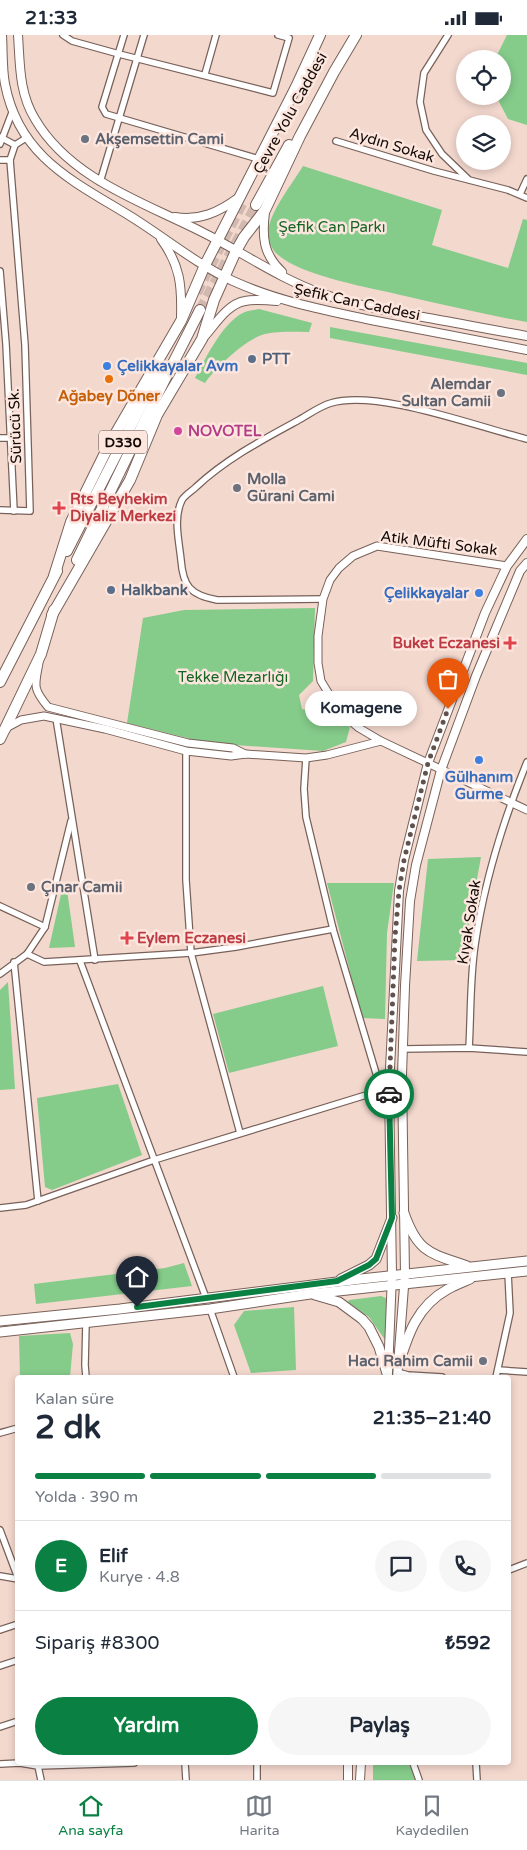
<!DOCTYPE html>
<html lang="tr">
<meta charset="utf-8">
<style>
:root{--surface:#fff;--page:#f6f6f7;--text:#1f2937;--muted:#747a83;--line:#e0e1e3;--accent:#0b8043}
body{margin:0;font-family:"Varela Round",sans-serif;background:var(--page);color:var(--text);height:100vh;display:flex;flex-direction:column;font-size:19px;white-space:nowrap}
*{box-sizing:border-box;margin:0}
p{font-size:16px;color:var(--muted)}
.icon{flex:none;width:28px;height:28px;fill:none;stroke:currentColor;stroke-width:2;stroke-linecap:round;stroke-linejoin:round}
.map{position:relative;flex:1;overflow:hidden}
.drawer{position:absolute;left:15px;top:1340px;width:496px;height:390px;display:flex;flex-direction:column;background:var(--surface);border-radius:5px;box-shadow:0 2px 8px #0003}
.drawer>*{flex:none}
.controls{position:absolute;left:456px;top:15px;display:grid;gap:10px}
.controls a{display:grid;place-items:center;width:55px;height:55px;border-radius:50%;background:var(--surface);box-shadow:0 2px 8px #0003;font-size:25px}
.pin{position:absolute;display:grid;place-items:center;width:42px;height:42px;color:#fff;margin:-51px -21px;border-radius:50% 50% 50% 0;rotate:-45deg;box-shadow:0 0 5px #0007}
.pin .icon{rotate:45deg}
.courier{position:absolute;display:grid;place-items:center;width:50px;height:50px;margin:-25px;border:4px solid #0b8043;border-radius:50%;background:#fff;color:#222;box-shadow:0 1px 6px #0007}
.bubble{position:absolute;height:35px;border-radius:18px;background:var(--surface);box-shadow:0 2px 8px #0003;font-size:16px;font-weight:700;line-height:35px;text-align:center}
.head em{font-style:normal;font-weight:700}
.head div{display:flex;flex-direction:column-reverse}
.head{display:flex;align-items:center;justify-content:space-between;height:85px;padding:0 20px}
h1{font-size:32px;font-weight:700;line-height:38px}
.bar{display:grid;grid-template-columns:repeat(4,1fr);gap:8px 5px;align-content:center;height:60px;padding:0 20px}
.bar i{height:6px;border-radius:4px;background:var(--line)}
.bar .active{background:var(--accent)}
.bar p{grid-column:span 4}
.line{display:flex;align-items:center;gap:12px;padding:0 20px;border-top:1px solid var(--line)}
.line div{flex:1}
.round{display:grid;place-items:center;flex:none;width:52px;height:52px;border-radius:26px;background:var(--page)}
.primary-button{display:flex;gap:10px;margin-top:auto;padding:10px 20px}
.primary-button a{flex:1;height:58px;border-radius:30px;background:var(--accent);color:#fff;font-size:20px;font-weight:700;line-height:58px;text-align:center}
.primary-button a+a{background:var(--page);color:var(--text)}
.status{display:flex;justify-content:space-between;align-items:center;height:35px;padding:0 25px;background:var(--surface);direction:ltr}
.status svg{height:14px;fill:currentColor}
.tab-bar{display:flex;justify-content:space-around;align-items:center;height:70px;border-top:1px solid var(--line);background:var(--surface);font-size:14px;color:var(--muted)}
.tab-bar a{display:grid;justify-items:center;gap:2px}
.tab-bar .active{color:var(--accent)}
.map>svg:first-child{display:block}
</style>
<div class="status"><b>21:33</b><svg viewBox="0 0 49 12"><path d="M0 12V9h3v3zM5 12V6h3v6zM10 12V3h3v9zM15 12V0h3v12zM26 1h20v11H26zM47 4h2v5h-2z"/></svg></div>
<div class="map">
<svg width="527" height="1745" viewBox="0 0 527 1745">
<rect width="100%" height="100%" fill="#f3d8ce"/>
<g fill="#85cb8a">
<path d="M 507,0 L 527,0 L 527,90 L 508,84 L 496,61 L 502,61 L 502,24 L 495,24 Z"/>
<path d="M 303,131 L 442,175 L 432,210 L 508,233 L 523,184 L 527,185 L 527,287 C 486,280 445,270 405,261 C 372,253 299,241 276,218 C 272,214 269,207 268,201 C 266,181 293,148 303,131 Z"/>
<path d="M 259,274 L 312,288 L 309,297 C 294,297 280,296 265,299 C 247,303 215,333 205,348 L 195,343 C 206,323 225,282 248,276 C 251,275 256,275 259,274 Z"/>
<path d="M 330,292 L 527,328 L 527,340 L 330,303 Z"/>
<path d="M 315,573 L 313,646 L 299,660 L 302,674 L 333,681 L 350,692 L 346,707 L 323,716 L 207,708 L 127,688 L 143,583 L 184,575 Z"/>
<path d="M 481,822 L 467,899 L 464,925 L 417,926 L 428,824 Z"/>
<path d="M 327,848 L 394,848 L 387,898 L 385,984 L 362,983 Z"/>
<path d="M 62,855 L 67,855 L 75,912 L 49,913 Z"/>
<path d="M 8,947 L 15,1054 L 0,1055 L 0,955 Z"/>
<path d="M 323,951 L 338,1011 L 229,1038 L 213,979 Z"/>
<path d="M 118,1049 L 142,1120 L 52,1155 L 45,1152 L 37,1063 Z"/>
<path d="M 184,1228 L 192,1251 L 36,1269 L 34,1249 L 165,1233 Z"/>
<path d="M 381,1261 L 390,1265 L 386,1306 L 369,1282 L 348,1267 L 349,1265 Z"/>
<path d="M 294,1272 L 296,1335 L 251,1338 L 234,1290 L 244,1276 Z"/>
<path d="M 70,1298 L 73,1309 L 70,1342 L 20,1342 L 19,1301 Z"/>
<path d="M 373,1728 L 409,1728 L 415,1745 L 373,1745 Z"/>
</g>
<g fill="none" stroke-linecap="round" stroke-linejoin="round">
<g stroke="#d1b9b0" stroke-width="10" stroke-dasharray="10 5" stroke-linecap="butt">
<path d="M 197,258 L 244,165"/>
<path d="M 200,275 L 256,170"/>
</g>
<g stroke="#786159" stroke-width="8">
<g id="minor">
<path d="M 63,0 L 72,6 L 119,19 L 273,58 L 289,3 L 278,0"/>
<path d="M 124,0 L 102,72 L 106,79 L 255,123"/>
<path d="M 448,0 L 424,38 L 420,67 L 426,95 L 442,119 L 468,144"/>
<path d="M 205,39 L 216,0"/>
<path d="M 0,102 L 15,110"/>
<path d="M 336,106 L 434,136 L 508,155 L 527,163"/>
<path d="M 0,109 L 13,75"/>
<path d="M 0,125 L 10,125"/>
<path d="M 100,147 L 144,0"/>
<path d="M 520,159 L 527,144"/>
<path d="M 0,236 L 6,309 L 14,476"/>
<path d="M 0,403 L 11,403"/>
<path d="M 0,475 L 30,476 L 25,310 L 10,125 L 15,110 L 26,103"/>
<path d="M 323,564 L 217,565 C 190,560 183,551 181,525 C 179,505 173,483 182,465 C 185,460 192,456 196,452 C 226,424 262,405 297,386 C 308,380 320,371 331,368 C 378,354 477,392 527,404"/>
<path d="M 56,683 L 95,925"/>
<path d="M 186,716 L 186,845 L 191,918 L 240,1098"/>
<path d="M 306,723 L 304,754 L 306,782 L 333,894 L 381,1055"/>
<path d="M 0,871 L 45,892"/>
<path d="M 27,919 L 44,927 L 191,918 L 236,912 L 333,894"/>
<path d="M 80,926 L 206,1263"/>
<path d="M 14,927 L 38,1166"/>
<path d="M 0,939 L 27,919 L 45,892 L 71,786"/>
<path d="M 469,1013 C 471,979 470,944 475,910 C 484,847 503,786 527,727"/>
<path d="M 403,1014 L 469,1013 L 527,1017"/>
<path d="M 0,1173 L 26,1170 L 154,1125 L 389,1053"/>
<path d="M 210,1274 L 234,1342"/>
<path d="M 86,1288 L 85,1330 L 86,1342"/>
<path d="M 498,1335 L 527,1337"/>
<path d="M 397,1337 L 408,1340 L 442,1342"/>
<path d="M 496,1342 L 510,1278 L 508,1238"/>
<path d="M 0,1398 L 18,1393"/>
<path d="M 0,1495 L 18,1543"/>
<path d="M 509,1535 L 527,1528"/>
<path d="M 0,1541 L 18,1544"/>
<path d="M 0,1595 L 18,1589"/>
<path d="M 0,1631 L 18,1625"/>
<path d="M 0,1692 L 18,1686"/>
<path d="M 185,1728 L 186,1745"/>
<path d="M 413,1728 L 419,1745"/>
<path d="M 476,1728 L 477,1745"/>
<path d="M 0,1729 L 20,1728 L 38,1731 L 41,1745"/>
<path d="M 38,1731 L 134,1728"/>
<path d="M 257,1745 L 257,1728"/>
</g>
</g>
<g stroke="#786159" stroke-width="9">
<g id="tertiary">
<path d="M 39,628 C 35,650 32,653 48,672 L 188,708 L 233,713 L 245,719"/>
<path d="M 6,695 L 8,692 L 21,685 L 44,681 L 105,694 L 186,716 L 231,721 L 246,719 L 306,723 L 327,720 L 381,706 L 527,775"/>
<path d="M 381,706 L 359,693 L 340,677 L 321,646 L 318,628 L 318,601 L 323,564 L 330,545 L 339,533 L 353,521 L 377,511 L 507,531"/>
</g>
</g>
<g stroke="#786159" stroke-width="10">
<g id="secondary">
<path d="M 2,0 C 3,16 2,33 5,49 C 19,122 73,146 130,181 C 164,202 196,229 233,246 C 277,266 324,275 371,285 C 423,295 475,305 527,315"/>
<path d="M 18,0 C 20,29 19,58 35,84 C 70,144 143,167 202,197 C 242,217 280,244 323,259 C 355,270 389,276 423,282 C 457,288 492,295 527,301"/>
<path d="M 265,177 C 262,202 263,219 282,237"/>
<path d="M 175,182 C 200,186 219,177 238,163"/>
<path d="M 161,204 C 180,230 182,250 181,282"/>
<path d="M 204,302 C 215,290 227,269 245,266 C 255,264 267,265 277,266"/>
<path d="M 388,1338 L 392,1240 L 389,1053 L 399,856 L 404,825 L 428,728 L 485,578 L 507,531 L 527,504"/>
<path d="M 397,1342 L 405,1239 L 402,1040 L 405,951 L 410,866 L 416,830 L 441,735 L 476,641 L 520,536 L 527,528"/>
<path d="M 348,1728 L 348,1745"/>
<path d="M 360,1745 L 361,1728"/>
</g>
</g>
<g stroke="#786159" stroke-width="11">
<g id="primary">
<path d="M 404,1178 C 418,1218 430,1218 467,1231"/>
<path d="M 341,1244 L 369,1230 L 376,1224 L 392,1183"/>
<path d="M 315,1260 L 339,1267 L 362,1284 L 369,1292 L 379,1312 L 388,1342"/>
<path d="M 0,1286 L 120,1274 L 361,1244 L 527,1226"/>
<path d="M 0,1297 L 210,1274 L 310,1259 L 527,1236"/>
<path d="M 398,1332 C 408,1299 417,1271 448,1254 C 455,1250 463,1247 470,1244"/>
</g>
</g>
<g stroke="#786159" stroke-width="12">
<g id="trunk">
<path d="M 256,170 L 289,110"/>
<path d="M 67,516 L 158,338"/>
<path d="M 77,525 L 161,352 L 200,275"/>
<path d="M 54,541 L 71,487 L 110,408 L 181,286 L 205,230 L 296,52 L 320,0"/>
<path d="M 52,580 L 130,445 L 157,380 L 202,304 L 214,265 L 236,216 L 244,202 L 265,175 L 300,101 L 334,37 L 356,0"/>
<path d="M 0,647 L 57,536"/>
<path d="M 0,704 L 41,619 L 54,575"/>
</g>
</g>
<use href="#minor" stroke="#fff" stroke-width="5.5"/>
<use href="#tertiary" stroke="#fff" stroke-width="7"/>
<use href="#secondary" stroke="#fff" stroke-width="8"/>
<use href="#primary" stroke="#fff" stroke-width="9"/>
<use href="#trunk" stroke="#fff" stroke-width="10"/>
</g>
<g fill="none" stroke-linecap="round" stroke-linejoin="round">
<path stroke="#61524d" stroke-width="5" stroke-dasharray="0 9" d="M 389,1059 L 395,902 L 399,856 L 404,825 L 428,728 L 448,674"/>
<path stroke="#0b8043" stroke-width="6" d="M 137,1272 L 337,1246 L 369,1230 L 376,1224 L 392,1183 L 389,1059"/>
</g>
<g fill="#6b7280" stroke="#fce6de" stroke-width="2">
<circle cx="85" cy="104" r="5"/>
<circle cx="501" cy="358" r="5"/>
<circle cx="237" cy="453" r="5"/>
<circle cx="31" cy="852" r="5"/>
<circle cx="483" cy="1326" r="5"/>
</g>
<g fill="#5c6f8a" stroke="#fce6de" stroke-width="2">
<circle cx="252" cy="324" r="5"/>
<circle cx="111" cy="555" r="5"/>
</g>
<g fill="#3f7fe0" stroke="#fce6de" stroke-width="2">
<circle cx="107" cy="331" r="5"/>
<circle cx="479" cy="558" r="5"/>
<circle cx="479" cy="725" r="5"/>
</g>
<circle fill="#e8710a" stroke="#fce6de" stroke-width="2" cx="109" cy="344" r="5"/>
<circle fill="#d1479c" stroke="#fce6de" stroke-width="2" cx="178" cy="396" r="5"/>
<g fill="#e0444e" stroke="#fce6de" stroke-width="2">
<path d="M56.5 465.5h5v5h5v5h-5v5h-5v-5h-5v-5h5z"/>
<path d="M507.5 600.5h5v5h5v5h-5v5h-5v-5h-5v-5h5z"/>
<path d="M124.5 895.5h5v5h5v5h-5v5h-5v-5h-5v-5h5z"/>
</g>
<g text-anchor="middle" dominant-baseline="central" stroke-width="5" stroke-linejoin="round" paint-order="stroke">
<rect fill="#fce6de" stroke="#594c48" stroke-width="1" x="99" y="395.5" width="48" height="23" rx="4"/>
<g font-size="14" font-weight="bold" fill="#130a07">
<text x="123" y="407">D330</text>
</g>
<g font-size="15" fill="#130a07" stroke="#fce6de">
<text transform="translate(290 78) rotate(-61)">Çevre Yolu Caddesi</text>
<text transform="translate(392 110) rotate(17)">Aydın Sokak</text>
<text transform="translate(357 267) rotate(12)">Şefik Can Caddesi</text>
<text transform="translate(15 391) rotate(-92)">Sürücü Sk.</text>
<text transform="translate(439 508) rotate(7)">Atik Müfti Sokak</text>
<text transform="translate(469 887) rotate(-81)">Kıyak Sokak</text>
</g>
<g font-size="15" font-weight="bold" fill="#5b616d" stroke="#fce6de" text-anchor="start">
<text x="95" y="104">Akşemsettin Cami</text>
<text x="491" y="349" text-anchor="end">Alemdar<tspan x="491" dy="17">Sultan Camii</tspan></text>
<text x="247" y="444">Molla<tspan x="247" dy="17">Gürani Cami</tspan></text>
<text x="41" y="852">Çınar Camii</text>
<text x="473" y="1326" text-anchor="end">Hacı Rahim Camii</text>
</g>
<g font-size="15" fill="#146424" stroke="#fce6de">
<text x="332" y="192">Şefik Can Parkı</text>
<text x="233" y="642">Tekke Mezarlığı</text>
</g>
<g font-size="15" font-weight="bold" fill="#4e5e75" stroke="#fce6de" text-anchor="start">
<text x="262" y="324">PTT</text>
<text x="121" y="555">Halkbank</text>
</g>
<g font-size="15" font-weight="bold" fill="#366cbe" stroke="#fce6de" text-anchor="start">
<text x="117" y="331">Çelikkayalar Avm</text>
<text x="469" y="558" text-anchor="end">Çelikkayalar</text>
<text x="479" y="742" text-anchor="middle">Gülhanım<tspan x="479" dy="17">Gurme</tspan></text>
</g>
<g font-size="15" font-weight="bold" fill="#c56008" stroke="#fce6de">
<text x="109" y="361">Ağabey Döner</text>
</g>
<g font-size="15" font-weight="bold" fill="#b23c85" stroke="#fce6de" text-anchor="start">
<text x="188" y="396">NOVOTEL</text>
</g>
<g font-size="15" font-weight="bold" fill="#be3a42" stroke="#fce6de" text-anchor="start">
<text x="70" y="464">Rts Beyhekim<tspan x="70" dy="17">Diyaliz Merkezi</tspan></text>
<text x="500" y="608" text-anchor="end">Buket Eczanesi</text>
<text x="137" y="903">Eylem Eczanesi</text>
</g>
</g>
</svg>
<div class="controls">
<a><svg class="icon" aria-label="locate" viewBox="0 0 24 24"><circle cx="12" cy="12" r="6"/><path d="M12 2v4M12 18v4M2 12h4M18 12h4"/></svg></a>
<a><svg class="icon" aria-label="layers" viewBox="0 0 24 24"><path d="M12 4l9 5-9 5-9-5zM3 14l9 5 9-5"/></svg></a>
</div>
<div class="pin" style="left:448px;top:674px;background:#ea580c"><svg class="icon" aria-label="bag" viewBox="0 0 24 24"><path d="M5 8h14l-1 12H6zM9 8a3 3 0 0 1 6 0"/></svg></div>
<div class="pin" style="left:137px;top:1272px;background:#1f2937"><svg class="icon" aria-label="home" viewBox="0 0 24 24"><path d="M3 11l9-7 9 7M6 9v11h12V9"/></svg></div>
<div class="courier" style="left:389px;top:1059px"><svg class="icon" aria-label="car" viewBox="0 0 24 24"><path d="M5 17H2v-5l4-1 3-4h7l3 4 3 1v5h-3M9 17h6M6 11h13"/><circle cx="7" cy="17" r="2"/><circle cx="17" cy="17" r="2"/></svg></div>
<div class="bubble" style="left:305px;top:656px;width:112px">Komagene</div>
<section class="drawer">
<div class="head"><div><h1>2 dk</h1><p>Kalan süre</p></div><em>21:35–21:40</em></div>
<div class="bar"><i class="active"></i><i class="active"></i><i class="active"></i><i></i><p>Yolda · 390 m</p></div>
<div class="line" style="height:90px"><b class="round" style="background:var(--accent);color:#fff">E</b><div><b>Elif</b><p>Kurye · 4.8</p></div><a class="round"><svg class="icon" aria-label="chat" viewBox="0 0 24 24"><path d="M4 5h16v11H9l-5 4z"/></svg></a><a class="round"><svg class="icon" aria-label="phone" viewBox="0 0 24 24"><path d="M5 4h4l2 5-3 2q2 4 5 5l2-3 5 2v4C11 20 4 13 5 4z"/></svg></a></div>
<div class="line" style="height:65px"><div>Sipariş #8300</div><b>₺592</b></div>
<div class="primary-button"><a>Yardım</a><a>Paylaş</a></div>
</section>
</div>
<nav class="tab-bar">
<a class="active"><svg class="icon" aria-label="home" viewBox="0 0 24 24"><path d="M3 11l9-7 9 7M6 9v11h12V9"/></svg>Ana sayfa</a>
<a><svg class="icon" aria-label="map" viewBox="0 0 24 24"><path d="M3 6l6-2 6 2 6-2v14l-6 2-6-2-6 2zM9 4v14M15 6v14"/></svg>Harita</a>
<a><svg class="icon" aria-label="saved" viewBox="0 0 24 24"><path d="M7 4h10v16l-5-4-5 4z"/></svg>Kaydedilen</a>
</nav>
